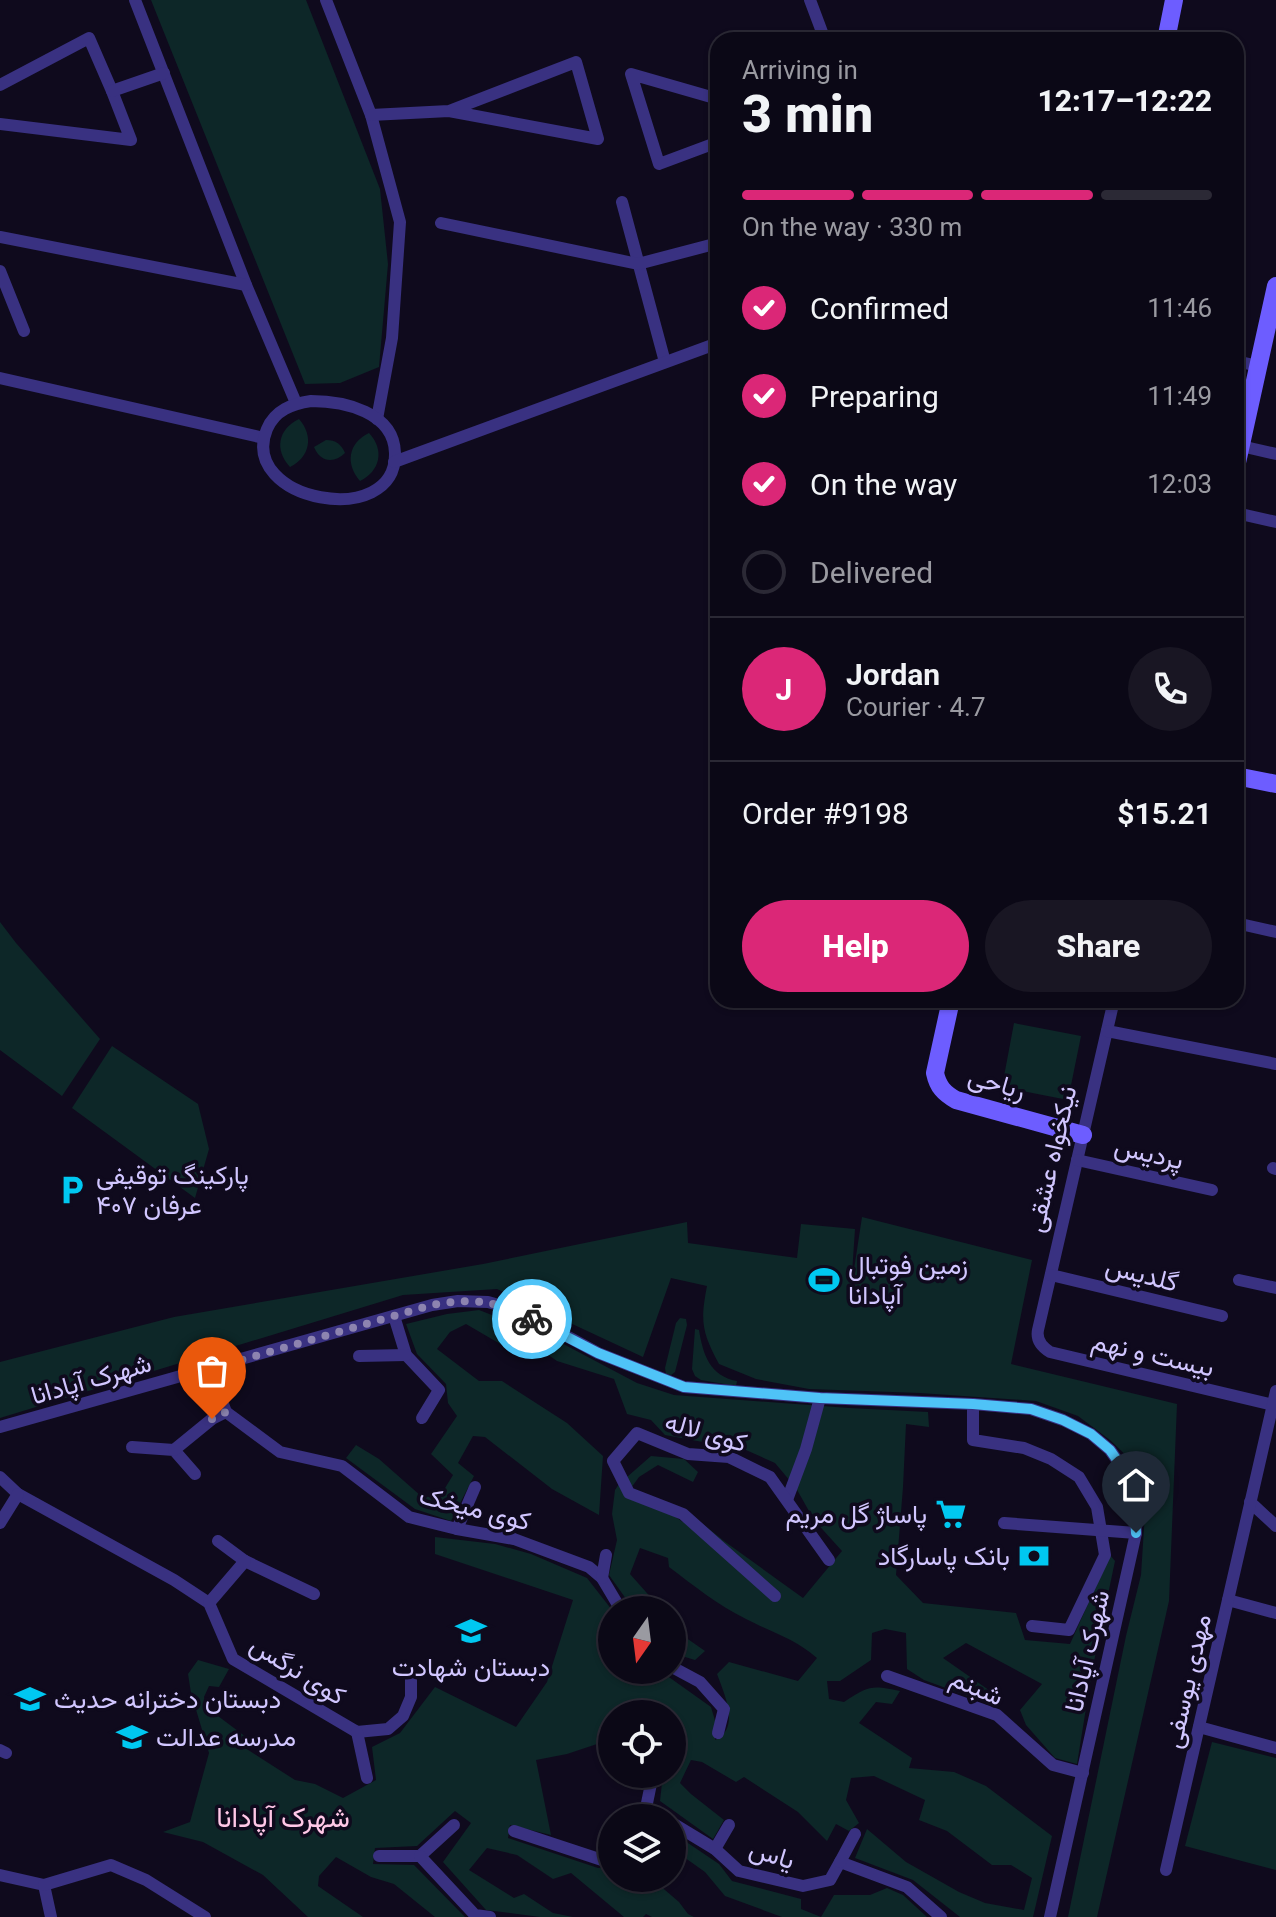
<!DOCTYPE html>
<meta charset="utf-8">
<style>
:root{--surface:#0b0816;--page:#191623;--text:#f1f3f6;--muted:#9a9aa1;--line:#2b2935;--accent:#db2777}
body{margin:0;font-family:Roboto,Vazirmatn,sans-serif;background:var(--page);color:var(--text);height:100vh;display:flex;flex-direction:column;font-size:30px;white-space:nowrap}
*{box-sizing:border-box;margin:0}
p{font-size:26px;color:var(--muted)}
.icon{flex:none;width:44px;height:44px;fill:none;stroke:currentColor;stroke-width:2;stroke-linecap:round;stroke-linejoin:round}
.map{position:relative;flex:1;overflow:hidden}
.side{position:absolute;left:710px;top:32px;width:534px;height:976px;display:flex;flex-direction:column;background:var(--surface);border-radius:24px;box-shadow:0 2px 6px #0004,0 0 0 2px var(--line)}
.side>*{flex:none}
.needle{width:52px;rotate:194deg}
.fabs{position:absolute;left:598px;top:1596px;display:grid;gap:16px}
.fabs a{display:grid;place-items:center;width:88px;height:88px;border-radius:50%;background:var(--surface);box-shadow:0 2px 6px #0004,0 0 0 2px var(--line);font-size:40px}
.pin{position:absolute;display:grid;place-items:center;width:68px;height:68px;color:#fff;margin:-82px -34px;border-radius:50% 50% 50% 0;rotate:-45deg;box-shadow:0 0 8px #0007}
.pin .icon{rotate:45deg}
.courier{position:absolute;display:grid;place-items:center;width:80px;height:80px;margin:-40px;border:6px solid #4fc3f7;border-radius:50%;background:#fff;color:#222;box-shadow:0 2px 10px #0007}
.summary em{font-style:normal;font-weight:800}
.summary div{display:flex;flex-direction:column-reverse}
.summary{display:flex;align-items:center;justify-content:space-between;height:136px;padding:0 32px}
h1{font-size:52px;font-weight:800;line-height:60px}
.bar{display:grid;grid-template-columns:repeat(4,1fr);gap:12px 8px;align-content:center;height:96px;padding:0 32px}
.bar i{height:10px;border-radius:6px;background:var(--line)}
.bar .on{background:var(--accent)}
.bar p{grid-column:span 4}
.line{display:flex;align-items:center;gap:20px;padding:0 32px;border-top:2px solid var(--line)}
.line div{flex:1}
.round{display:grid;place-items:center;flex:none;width:84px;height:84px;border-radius:42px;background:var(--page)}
ol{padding:0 32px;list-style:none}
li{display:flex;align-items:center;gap:24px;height:88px}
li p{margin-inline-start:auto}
li .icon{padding:8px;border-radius:50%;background:var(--accent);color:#fff;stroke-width:4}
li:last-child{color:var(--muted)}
li i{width:44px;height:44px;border:4px solid var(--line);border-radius:50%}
.button{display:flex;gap:16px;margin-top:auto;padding:16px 32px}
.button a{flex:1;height:92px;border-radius:48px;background:var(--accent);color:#fff;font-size:32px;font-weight:800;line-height:92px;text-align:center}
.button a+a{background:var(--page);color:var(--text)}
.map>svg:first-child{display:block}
</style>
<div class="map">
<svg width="1276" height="1917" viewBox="0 0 1276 1917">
<rect width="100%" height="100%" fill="#0f0a1d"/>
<g fill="#0d2728">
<path d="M 151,0 L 306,0 L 380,189 L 388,264 L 379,367 L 340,383 L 305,384 Z"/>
<path d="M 299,419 C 314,436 310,457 290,467 C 274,450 278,429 299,419 Z"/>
<path d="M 369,433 C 385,450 380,471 360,481 C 345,464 348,443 369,433 Z"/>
<path d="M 326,440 C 336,440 341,444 345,453 C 334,464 320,462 314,447 Z"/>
<path d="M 0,922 L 16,943 L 100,1039 L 62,1096 L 0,1050 Z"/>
<path d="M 1014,1023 L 1081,1036 L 1068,1100 L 1002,1087 Z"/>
<path d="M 112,1046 L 198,1104 L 209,1149 L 195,1198 L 72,1108 Z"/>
<path d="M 862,1217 L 1032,1260 L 1011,1364 L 1177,1404 L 1169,1601 L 1097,1917 L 1068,1917 L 1126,1636 L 1141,1575 L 1146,1497 L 1136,1465 L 1110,1440 L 1078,1416 L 1036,1401 L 920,1393 L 809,1389 L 756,1379 L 719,1364 C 702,1332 700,1322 707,1286 L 671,1278 L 643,1357 L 497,1289 L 403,1295 L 0,1418 L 0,1362 L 174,1317 L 483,1264 L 687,1222 L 688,1243 L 797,1258 L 801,1224 L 855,1229 L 851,1289 Z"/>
<path d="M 479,1310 L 552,1338 L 637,1383 L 674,1395 L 849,1408 L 928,1412 L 929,1427 L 906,1424 L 903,1487 L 896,1575 L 923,1603 L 1016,1613 L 1025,1640 L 1070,1644 L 1110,1555 L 1115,1561 L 1092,1671 L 1077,1764 L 1055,1758 L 1026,1725 L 1020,1710 L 1042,1684 L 966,1643 L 943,1658 L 996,1695 L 984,1702 L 924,1680 L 907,1669 L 906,1633 L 885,1629 L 872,1633 L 871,1660 L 840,1681 L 827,1681 L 829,1699 L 844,1702 C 869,1686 871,1685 900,1691 L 892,1704 L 876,1702 L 859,1723 L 912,1758 L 909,1768 L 954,1772 L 986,1786 L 1052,1836 L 1033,1917 L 960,1917 L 913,1880 L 855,1858 L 867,1829 L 906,1862 L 959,1892 L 985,1903 L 1024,1910 L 1032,1878 L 1011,1865 L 992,1865 L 947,1831 L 919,1820 L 925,1800 L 874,1776 L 851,1778 L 846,1800 L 859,1823 L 849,1831 L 836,1824 L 827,1841 L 798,1812 L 744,1777 L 736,1782 L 702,1762 L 691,1760 L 680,1783 L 691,1794 L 724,1820 L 713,1839 L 660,1801 L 663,1774 L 672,1774 L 672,1714 L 612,1714 L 612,1739 L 567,1754 L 536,1760 L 551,1835 L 510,1825 L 508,1838 L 598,1868 L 612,1867 L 612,1878 L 651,1878 L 679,1902 L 688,1914 L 694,1917 L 652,1917 L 646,1914 L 643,1917 L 624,1917 L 571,1873 L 553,1879 L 517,1855 L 487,1848 L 469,1870 L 514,1898 L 524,1894 L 553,1913 L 573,1917 L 540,1917 L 486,1910 L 443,1862 L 471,1823 L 455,1811 L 417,1846 L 375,1848 L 373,1864 L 414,1865 L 465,1917 L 435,1917 L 394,1884 L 371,1877 L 336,1857 L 319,1876 L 318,1886 L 363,1917 L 308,1917 L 263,1875 L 203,1842 L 163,1832 L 190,1822 L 209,1753 L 191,1693 L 188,1674 L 198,1660 L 229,1669 L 219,1687 L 209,1686 L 204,1697 L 206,1707 L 246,1737 L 242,1746 L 295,1780 L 315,1784 L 343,1798 L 376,1780 L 372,1747 L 400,1733 L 435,1687 L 516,1727 L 547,1682 L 573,1600 L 435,1554 L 435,1537 L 495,1544 L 531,1554 L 587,1578 L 612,1610 L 612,1670 L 659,1670 L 711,1707 L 716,1724 L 715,1740 C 741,1729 724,1693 717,1674 L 729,1662 L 798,1681 L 817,1658 C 794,1638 773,1633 746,1619 C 718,1605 694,1586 669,1567 L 668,1558 L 640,1548 L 630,1574 L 662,1610 L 634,1610 L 609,1575 L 617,1540 L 612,1514 L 615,1490 L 619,1484 L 651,1456 L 684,1459 L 698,1472 L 693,1482 L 658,1465 L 639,1477 L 631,1488 L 683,1522 L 693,1516 L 724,1541 L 803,1598 L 842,1551 L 814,1520 L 796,1488 L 775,1463 L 746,1450 L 665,1435 L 651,1420 L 627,1414 L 614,1379 L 557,1361 L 534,1345 L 502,1345 L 466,1324 L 450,1332 L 437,1349 L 479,1381 L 502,1381 L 567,1423 L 603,1456 L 599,1515 L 552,1489 L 485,1437 L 473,1436 L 458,1463 L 474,1476 L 451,1521 L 415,1509 L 346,1458 L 356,1445 L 379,1459 L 421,1496 L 439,1498 L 453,1475 L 431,1454 L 457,1416 L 448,1403 L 446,1384 L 417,1354 L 406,1324 L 447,1314 Z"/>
<path d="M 680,1318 L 686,1319 L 687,1325 L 675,1372 L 671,1375 L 666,1374 L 665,1368 L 676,1323 Z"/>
<path d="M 695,1329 L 699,1330 C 703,1355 710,1376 737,1381 L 736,1386 L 701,1380 L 695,1376 L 692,1369 Z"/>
<path d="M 672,1628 L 705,1651 L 695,1660 L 672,1653 Z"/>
<path d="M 1212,1742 L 1276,1758 L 1276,1870 L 1185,1846 Z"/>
<path d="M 682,1839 L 719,1864 L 732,1881 L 801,1899 L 801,1909 L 821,1917 L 834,1895 L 870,1895 L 887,1888 L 903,1895 L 927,1917 L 782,1917 L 725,1896 L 705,1872 L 674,1850 Z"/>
</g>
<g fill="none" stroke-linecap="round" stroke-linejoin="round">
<g stroke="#393181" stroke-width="12">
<path d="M 135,0 L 246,285 L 296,403"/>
<path d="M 326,0 L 371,115 L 400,222 L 392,338 L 377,419"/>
<path d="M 810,0 L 825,40"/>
<path d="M 0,85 L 89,38 L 112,91 L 131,140 L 0,124"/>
<path d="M 112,91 L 164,73"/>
<path d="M 718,99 L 631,74 L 659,164 L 718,142"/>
<path d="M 371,115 L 449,111 L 598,139 L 576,62 L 449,111"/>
<path d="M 622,202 L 665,362"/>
<path d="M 441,223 L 638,264 L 718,243"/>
<path d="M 0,237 L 246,285"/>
<path d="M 0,271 L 24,331"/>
<path d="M 1236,361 L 1258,366"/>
<path d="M 0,378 L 264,438"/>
<path d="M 311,401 C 344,401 394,412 395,453 C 397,531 237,501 267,429 C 275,410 292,404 311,401 Z"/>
<path d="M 1241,446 L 1276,454"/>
<path d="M 394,462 L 718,343"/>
<path d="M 1236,513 L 1276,522"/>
<path d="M 1236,923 L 1276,932"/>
<path d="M 1114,1000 L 1038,1330 C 1036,1340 1042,1347 1050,1352 L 1273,1405"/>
<path d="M 1107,1031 L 1276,1064"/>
<path d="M 1077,1160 L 1212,1190"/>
<path d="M 1273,1168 L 1276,1169"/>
<path d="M 1051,1275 L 1222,1316"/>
<path d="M 1239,1280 L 1276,1288"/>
<path d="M 394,1316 L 406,1355 L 439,1390 L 422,1418"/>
<path d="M 359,1356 L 406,1355"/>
<path d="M 221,1366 L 216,1386 L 226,1412"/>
<path d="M 973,1404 L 973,1440 L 1024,1448 L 1051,1459 L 1079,1477 L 1097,1507 L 1105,1555 L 1069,1630 L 1032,1626"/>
<path d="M 0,1427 L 432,1305 L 458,1301 L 488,1302 L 506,1307 L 548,1326 L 598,1353 L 684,1387 L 820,1398 L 973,1404 L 1031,1409 L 1063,1420 L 1091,1434 L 1110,1450 L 1126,1473 L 1134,1495 L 1136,1533 L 1050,1917"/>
<path d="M 132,1447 L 174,1450 L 195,1474"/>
<path d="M 174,1450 L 212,1419 L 226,1412 L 280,1452 L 342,1466 L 409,1517 L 457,1529 L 514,1539 L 589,1567 L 602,1578 L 621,1610"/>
<path d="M 0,1477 L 18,1494 L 174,1580 L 209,1603 L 233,1659 L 357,1732 L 388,1729 L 403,1716 L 411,1697 L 411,1677"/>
<path d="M 787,1500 L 806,1449 L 820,1398"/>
<path d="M 1250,1502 L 1276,1526"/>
<path d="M 0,1523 L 18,1494"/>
<path d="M 1004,1523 L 1136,1533"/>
<path d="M 457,1529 L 475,1487"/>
<path d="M 218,1541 L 245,1561 L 314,1594"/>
<path d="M 602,1578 L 606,1555"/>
<path d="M 775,1596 L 683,1514 L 629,1493 L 613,1461 L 637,1433 L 688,1454 L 729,1457 L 770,1477 L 829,1560"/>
<path d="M 1228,1600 L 1276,1613"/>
<path d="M 209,1603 L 245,1561"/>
<path d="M 672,1667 L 700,1682 L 724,1709 L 718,1733"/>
<path d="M 887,1676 L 997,1715 L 1053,1765 L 1083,1773"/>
<path d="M 1199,1727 L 1276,1748"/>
<path d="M 357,1732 L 367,1778"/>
<path d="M 0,1750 L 6,1753"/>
<path d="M 646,1808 L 664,1818"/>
<path d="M 638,1818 L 646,1808 L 653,1774"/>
<path d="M 672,1823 L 715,1849 L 739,1871 L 803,1886 L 830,1880 L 840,1862 L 907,1887 L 941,1917"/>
<path d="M 514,1831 L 602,1860 L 612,1848"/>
<path d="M 715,1849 L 729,1825"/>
<path d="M 379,1856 L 420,1856 L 454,1825"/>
<path d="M 420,1856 L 475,1915 L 490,1917"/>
<path d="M 840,1862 L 855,1834"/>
<path d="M 1166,1870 L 1276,1391"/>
<path d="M 0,1875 L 44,1885 L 51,1917"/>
<path d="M 44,1885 L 111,1865 L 146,1880 L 205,1917"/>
</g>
<g stroke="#6d5dff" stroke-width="18">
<path d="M 1166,40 L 1174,0"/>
<path d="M 1236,467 L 1276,286"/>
<path d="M 1236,776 L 1276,784"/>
<path d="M 951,1000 L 935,1073 C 938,1087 944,1093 956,1100 L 1083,1135"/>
</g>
</g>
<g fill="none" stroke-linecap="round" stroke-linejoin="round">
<path stroke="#8d84b0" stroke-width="8" stroke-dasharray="0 14.4" d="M 212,1419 L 226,1412 L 216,1386 L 221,1366 L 432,1305 L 458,1301 L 488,1302 L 532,1319"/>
<path stroke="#4fc3f7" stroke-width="10" d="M 532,1319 L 598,1353 L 684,1387 L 820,1398 L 973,1404 L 1031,1409 L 1063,1420 L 1091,1434 L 1110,1450 L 1126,1473 L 1134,1495 L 1136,1533"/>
</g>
<defs>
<g id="parking-bare" transform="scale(2.4)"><path d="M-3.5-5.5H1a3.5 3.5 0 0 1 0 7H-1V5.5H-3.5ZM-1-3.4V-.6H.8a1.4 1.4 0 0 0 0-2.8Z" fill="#00c8f1" stroke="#0f0a1d" stroke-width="2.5" paint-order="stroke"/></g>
<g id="stadium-bare" transform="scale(2.4)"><path d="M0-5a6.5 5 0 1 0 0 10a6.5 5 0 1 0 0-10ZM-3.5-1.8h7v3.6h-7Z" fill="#00c8f1" stroke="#0f0a1d" stroke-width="2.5" paint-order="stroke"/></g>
<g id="supermarket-bare" transform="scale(2.4)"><path d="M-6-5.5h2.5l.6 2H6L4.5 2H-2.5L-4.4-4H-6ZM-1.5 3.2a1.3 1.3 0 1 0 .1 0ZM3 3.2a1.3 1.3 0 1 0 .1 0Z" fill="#00c8f1" stroke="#0f0a1d" stroke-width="2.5" paint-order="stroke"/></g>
<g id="bank-bare" transform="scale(2.4)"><path d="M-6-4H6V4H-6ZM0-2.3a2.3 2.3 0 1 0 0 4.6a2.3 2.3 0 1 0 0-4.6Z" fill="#00c8f1" stroke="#0f0a1d" stroke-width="2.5" paint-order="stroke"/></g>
<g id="school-bare" transform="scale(2.4)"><path d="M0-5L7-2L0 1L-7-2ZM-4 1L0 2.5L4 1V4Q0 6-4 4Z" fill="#00c8f1" stroke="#0f0a1d" stroke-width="2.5" paint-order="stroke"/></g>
</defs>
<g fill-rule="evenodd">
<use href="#parking-bare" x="72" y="1190"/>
<use href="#stadium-bare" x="824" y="1280"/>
<use href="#supermarket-bare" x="951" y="1514"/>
<use href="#bank-bare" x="1034" y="1556"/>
<use href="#school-bare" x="471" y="1631"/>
<use href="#school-bare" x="30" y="1699"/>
<use href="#school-bare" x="132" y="1737"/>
</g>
<g text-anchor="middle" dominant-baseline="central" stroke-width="7" stroke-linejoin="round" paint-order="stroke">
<g font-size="26" fill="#d1c6ff" stroke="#0f0a1d">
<text transform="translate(997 1083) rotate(16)">ریاحی</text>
<text transform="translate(1149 1153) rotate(13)">پردیس</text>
<text transform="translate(1051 1159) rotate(-77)">نیکخواه عشقی</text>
<text transform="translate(1142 1274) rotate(14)">گلدیس</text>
<text transform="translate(1153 1354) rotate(13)">بیست و نهم</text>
<text transform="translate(91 1379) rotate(-16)">شهرک آپادانا</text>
<text transform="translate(706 1432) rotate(16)">کوی لاله</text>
<text transform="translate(475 1508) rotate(14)">کوی میخک</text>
<text transform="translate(1087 1651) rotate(-77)">شهرک آپادانا</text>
<text transform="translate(298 1670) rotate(32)">کوی نرگس</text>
<text transform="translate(1187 1681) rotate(-77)">مهدی یوسفی</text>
<text transform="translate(977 1687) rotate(23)">شبنم</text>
<text transform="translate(772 1854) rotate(17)">یاس</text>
</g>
<g font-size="26" fill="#d1c6ff" stroke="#0f0a1d" text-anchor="start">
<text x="96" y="1175">پارکینگ توقیفی<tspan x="96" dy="30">عرفان ۴۰۷</tspan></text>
<text x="848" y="1265">زمین فوتبال<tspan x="848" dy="30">آپادانا</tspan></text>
<text x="927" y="1514" text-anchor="end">پاساژ گل مریم</text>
<text x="1010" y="1556" text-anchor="end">بانک پاسارگاد</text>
<text x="471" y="1667" text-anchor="middle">دبستان شهادت</text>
<text x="54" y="1699">دبستان دخترانه حدیث</text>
<text x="156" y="1737">مدرسه عدالت</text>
</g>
<g font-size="28" fill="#ffc8e7" stroke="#0f0a1d">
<text x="283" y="1817">شهرک آپادانا</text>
</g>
</g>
</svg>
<div class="fabs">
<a><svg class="needle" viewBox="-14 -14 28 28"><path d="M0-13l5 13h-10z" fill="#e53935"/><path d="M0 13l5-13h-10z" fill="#9a9aa1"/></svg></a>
<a><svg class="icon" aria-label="locate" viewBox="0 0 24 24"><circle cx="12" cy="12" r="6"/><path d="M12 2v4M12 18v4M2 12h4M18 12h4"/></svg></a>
<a><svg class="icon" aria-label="layers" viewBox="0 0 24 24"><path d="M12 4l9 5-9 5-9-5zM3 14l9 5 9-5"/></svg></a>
</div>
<div class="pin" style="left:212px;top:1419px;background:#ea580c"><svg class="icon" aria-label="bag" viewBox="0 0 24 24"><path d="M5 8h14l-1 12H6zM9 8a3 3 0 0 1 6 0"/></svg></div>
<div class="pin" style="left:1136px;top:1533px;background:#1f2937"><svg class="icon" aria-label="home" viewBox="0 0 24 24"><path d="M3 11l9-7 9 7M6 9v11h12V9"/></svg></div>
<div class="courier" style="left:532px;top:1319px"><svg class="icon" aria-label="bike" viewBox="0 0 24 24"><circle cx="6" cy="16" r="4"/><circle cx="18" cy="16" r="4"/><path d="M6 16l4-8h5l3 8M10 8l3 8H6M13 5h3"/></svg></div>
<section class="side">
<div class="summary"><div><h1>3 min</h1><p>Arriving in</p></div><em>12:17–12:22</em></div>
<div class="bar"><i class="on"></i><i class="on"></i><i class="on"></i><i></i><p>On the way · 330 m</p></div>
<ol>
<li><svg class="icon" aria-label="check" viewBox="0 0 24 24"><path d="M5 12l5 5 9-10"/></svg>Confirmed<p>11:46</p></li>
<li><svg class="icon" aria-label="check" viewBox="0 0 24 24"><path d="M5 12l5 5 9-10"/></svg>Preparing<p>11:49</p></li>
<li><svg class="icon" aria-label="check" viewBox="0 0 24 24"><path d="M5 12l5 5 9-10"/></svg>On the way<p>12:03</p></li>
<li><i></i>Delivered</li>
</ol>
<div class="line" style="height:144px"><b class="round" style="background:var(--accent);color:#fff">J</b><div><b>Jordan</b><p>Courier · 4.7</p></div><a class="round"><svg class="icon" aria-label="phone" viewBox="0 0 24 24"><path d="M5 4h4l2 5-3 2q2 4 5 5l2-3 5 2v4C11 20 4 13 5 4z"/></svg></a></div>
<div class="line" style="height:104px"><div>Order #9198</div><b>$15.21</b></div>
<div class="button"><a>Help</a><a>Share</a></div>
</section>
</div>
